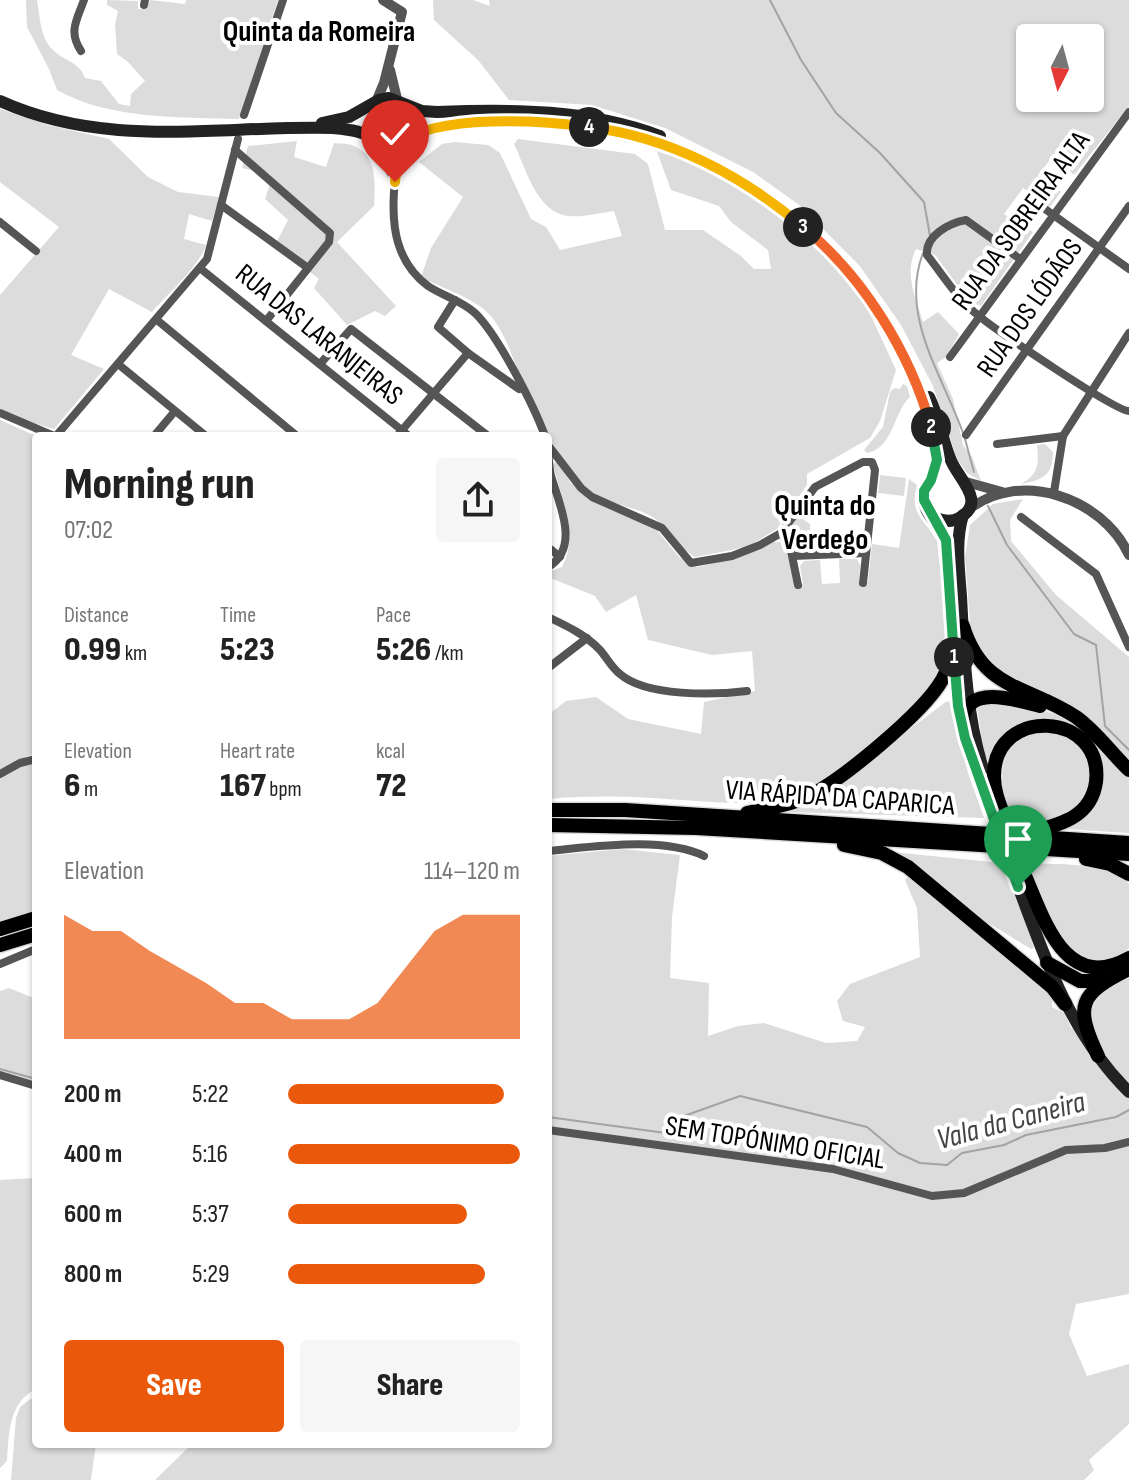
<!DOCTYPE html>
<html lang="en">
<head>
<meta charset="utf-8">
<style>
	:root { --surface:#fff; --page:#f6f6f6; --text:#222; --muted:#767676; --accent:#ea580c }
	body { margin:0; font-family:"Sofia Sans Condensed",sans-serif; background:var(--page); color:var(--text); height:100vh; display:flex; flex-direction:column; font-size:30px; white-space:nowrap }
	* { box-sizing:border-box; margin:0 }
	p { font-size:26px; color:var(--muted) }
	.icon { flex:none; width:44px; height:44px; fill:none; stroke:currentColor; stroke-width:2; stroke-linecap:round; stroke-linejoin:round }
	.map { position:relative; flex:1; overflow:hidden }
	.panel { position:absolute; left:32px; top:432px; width:520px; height:1016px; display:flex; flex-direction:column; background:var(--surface); border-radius:8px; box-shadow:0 2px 6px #0004 }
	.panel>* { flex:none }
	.needle { width:52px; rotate:186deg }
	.controls { position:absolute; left:1016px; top:24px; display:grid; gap:16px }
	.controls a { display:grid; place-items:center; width:88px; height:88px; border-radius:8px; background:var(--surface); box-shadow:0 2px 6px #0004; font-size:40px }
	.pin { position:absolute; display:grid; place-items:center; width:68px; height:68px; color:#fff; margin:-82px -34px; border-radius:50% 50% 50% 0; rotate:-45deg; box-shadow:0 0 8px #0007 }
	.pin .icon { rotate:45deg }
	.km { position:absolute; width:40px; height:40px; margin:-20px; border-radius:50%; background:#222; color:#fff; font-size:22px; line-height:40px; text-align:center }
	.round { display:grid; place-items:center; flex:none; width:84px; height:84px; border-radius:8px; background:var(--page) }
	.summary { display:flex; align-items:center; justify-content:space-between; height:136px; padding:0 32px }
	h1 { font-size:44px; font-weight:800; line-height:60px }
	.metrics { display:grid; grid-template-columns:repeat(3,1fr); gap:12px; height:136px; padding:8px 32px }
	.metrics div { display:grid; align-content:center }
	.metrics b { font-size:34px; font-weight:800 }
	.metrics small { font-size:22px; font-weight:400 }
	.metrics p { font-size:22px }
	.chart { height:224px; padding:16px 32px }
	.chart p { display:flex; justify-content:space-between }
	.chart svg { width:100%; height:144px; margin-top:8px; fill:var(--accent); opacity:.7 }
	.action { display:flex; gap:16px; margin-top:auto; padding:16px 32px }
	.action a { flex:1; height:92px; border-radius:8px; background:var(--accent); color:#fff; font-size:32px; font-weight:800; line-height:92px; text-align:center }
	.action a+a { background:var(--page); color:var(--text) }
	ul { padding:0 32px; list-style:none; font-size:26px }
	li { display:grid; grid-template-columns:128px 96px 1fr; align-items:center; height:60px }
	li i { height:20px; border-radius:10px; background:var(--accent) }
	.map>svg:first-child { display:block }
	.green { fill:#dcdcdc; fill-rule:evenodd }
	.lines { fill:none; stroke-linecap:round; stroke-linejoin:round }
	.stream { stroke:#a3a3a3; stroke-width:2 }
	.trunk-casing { stroke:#dbdbdb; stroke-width:17 }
	.minor { stroke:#555; stroke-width:8 }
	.tertiary { stroke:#555; stroke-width:10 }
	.secondary { stroke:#222; stroke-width:12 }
	.trunk { stroke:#000; stroke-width:14 }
	.trunk-bridge-casing { stroke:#dbdbdb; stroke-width:17; stroke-linecap:butt }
	.secondary-bridge { stroke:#222; stroke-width:12 }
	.trunk-bridge { stroke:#000; stroke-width:14 }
	.split-1-casing { stroke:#fff; stroke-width:16 }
	.split-2-casing { stroke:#fff; stroke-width:16 }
	.split-3-casing { stroke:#fff; stroke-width:16 }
	.split-4-casing { stroke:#fff; stroke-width:16 }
	.split-5-casing { stroke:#fff; stroke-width:16 }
	.split-1 { stroke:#22a559; stroke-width:10 }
	.split-2 { stroke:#22a559; stroke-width:10 }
	.split-3 { stroke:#f0652b; stroke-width:10 }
	.split-4 { stroke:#f5b400; stroke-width:10 }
	.split-5 { stroke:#f5b400; stroke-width:10 }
	.labels { text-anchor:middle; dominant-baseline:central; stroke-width:8; stroke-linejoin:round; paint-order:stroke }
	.street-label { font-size:28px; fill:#000; stroke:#fff }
	.neighbourhood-label { font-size:30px; font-weight:bold; fill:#000; stroke:#fff }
	.water-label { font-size:30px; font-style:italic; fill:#444; stroke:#fff }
</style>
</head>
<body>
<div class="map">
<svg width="1129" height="1480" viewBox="0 0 1129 1480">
	<rect width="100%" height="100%" fill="#fff"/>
	<g class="green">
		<path d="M26 0H37C40 16 40 37 52 49 63 61 79 61 85 78L101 81 119 104 130 106 131 94 145 81 128 62 117 54 115 25 118 11 107 5V0L138 1V9H147L150 0 185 4 186 0H278L239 119C179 117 111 120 57 90L49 69 27 27Z"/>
		<path d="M433 0H473L490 6 489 0H1129V106L1074 175 1054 155 1038 175 1061 192 1050 207 1023 188 1004 214 1033 232 981 306 970 302 935 255 916 249C904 273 915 297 923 322L938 312 959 334 946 357 937 363 953 399 963 445 972 457 981 481 967 473 957 459 933 386 901 325 859 265 798 204 753 172 665 128 592 105 509 100 478 60 434 20ZM1030 38H1090V98H1030Z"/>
		<path d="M0 109 48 125 109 139 148 177 178 192 219 197 212 221 189 214 184 239 206 245C200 265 168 294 152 312L109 289 71 355 104 369 54 429 14 417 0 409V295L59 227 0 182Z"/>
		<path d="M518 139 635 154 648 164 665 230H703L741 256 754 269H771L768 250 731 222 719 206 671 190 656 149 702 166 764 201 831 258 866 305 896 370 880 421 870 438 807 474V485L777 529 747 547 695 557C677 547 669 527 651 516 628 504 598 503 580 482 557 456 539 418 525 387 513 363 505 324 481 307 464 295 440 287 421 277L431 248 463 197 419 162 442 144 454 142 488 145 500 153 531 219 546 227 560 250 622 236 614 211C599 213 577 219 563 215 536 208 525 167 514 144Z"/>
		<path d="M297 141 294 157 326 167 334 143C340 144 349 143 354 146 378 156 375 184 374 206L337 242 396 306 385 316 375 311 347 325 314 288 319 279 275 245 288 220 265 199 270 184 263 173 242 168 248 146Z"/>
		<path d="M903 384 907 386 910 397C893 412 894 448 867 453L864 450 883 427 890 392 894 388 900 389Z"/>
		<path d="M0 420 36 436V755H30L0 770Z"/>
		<path d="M1045 444 1053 452C1053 476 1042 480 1021 484 1039 474 1039 464 1037 445Z"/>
		<path d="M558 462 570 482 589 500 656 529 679 557 697 567 733 559 772 542H780L787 552 795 585 803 584 800 566 804 561 820 560 822 584 840 583 839 559H857L860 565 859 583 868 582 872 544 899 548 909 479 917 485C909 515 924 518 937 541 940 574 951 632 944 663 933 702 839 775 802 792 792 797 778 801 767 802 729 805 690 800 651 798 617 796 583 796 548 799V715L566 701 596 697 628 719 701 734 704 702 755 691 752 651 712 655 648 640 636 595 606 612 595 596 548 577V572L562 567C580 533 561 499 553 464Z"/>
		<path d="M880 475 906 478 904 496 878 493Z"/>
		<path d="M1023 499 1010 520 1011 541 1056 595 1129 657V762L980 658 970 623 965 557 970 525 993 504Z"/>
		<path d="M798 516 810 524 811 552 797 551C786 538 789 529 798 516Z"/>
		<path d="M947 701 953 704 968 773 984 818 789 812 877 754Z"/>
		<path d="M985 702C1018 706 1060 709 1086 731 1102 745 1113 764 1129 777V833L1064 829C1097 812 1113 782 1092 748 1087 739 1080 729 1072 724 1058 717 1043 720 1028 721L990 763 984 754 977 707Z"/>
		<path d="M1045 730C1055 733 1066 735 1074 742 1097 763 1093 802 1066 817 1051 825 1026 819 1010 818 998 779 995 739 1045 730Z"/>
		<path d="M36 764V910L0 921V778L23 766Z"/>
		<path d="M622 849 680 855 672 917 670 978 709 983 708 1036 738 1026 764 1023 826 1043 857 1041 865 1027 843 1021 837 1001 850 984 920 957 917 908 905 880 911 873 1052 997V1007L1064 1013 1072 1029 1090 1022C1090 999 1110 986 1129 976V1294L1076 1304 1069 1334 1087 1376 1129 1364V1424L1089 1460 1094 1470 1084 1480H155L192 1444 203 1447 205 1444H548V856Z"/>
		<path d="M892 852 1002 863 1020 904 1034 948 1031 949 972 913Z"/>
		<path d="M1029 863C1060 865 1105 861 1129 884V948C1075 994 1039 903 1029 863Z"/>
		<path d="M9 988 36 999V1089L0 1079V991Z"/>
		<path d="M36 1178V1389C8 1403 9 1434 7 1461L0 1468V1180Z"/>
		<path d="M36 1395V1444H96L91 1480H11L16 1418 20 1407Z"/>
	</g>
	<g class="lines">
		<g class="stream">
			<path d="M770 0 801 60 836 113 880 153 924 202 930 236"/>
			<path d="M923 253C899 316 943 376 963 433"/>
			<path d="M965 439 974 472"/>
			<path d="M988 506 1007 545 1074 634 1096 645 1105 726 1129 750"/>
			<path d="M0 1069 36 1079"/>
			<path d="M548 1117 673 1134 684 1116 740 1096 867 1127 898 1153 920 1163 947 1165 962 1153 1004 1145 1026 1135 1116 1117 1129 1110"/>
		</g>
		<g class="trunk-casing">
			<g id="trunk">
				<path d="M963 626C983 691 1028 685 1076 717 1097 732 1111 753 1129 770"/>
				<path d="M963 731C958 681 1012 699 1040 706"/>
				<path d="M548 810H625L1129 843"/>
				<path d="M747 813C767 808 788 806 807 797 841 781 923 713 942 680 949 669 951 657 953 645"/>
				<path d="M1005 819C1000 805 994 792 994 777 993 705 1104 711 1096 782 1091 817 1061 824 1032 832"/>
				<path d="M548 825 696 828 1129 854"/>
				<path d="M844 845 882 853 908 867 1052 987 1065 1004"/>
				<path d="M1086 859 1110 864 1129 874"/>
				<path d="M1026 878C1045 922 1066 993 1129 958"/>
				<path d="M0 929 36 918"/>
				<path d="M0 945 36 934"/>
				<path d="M1047 963 1080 981H1104"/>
				<path d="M1098 1056C1074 1005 1079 994 1129 969"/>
			</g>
		</g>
		<g class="minor">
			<path d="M144 5 145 0"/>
			<path d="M81 51C68 31 77 20 84 0"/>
			<path d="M244 115 283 0"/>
			<path d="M399 143C394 192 381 251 428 286 443 296 462 301 475 313 498 335 534 406 545 436"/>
			<path d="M380 145 392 177"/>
			<path d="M235 150 330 233 329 242 266 321"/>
			<path d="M1031 199 1129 269"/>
			<path d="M221 205 308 268"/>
			<path d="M0 222 36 251"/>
			<path d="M1020 259 966 220C949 223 925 236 927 255 943 275 958 300 979 316 996 330 1115 411 1129 411"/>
			<path d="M201 269 409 436"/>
			<path d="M455 300 438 327 468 353 519 389"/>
			<path d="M157 320 297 436"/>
			<path d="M950 357 1129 112"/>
			<path d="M118 364 206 436"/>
			<path d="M320 364 351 329 488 436"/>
			<path d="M0 413 54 436"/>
			<path d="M966 435 1129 206"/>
			<path d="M56 436 207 259 238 139"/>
			<path d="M154 436 175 411"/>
			<path d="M397 436 468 353"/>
			<path d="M997 444 1063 436"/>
			<path d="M548 445 581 488 592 497 662 528 691 563 732 556 760 545 781 533 815 487 863 462H872L875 470 863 583"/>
			<path d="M548 450C549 459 549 468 551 476 559 503 581 548 548 567"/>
			<path d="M1054 492 1063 436 1129 333"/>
			<path d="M1021 517 1096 574 1129 647"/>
			<path d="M781 533 791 551 798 585"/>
			<path d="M548 547 560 557"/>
			<path d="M793 556 866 553"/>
			<path d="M548 617C567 626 586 635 600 650 607 658 612 668 620 674 646 697 715 695 747 691"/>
			<path d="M548 668 587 638"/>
			<path d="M0 774 20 763 36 759"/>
			<path d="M548 851C593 847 662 836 704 856"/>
			<path d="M0 964 36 949"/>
			<path d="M0 1075 36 1086"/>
			<path d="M548 1130 833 1169 932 1196 964 1193 1066 1150 1105 1148 1129 1142"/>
		</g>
		<g class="tertiary">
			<path d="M390 70 397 99"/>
			<path d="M376 102 384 83 402 12 383 0"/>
			<path d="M966 482 1002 492"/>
			<path d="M968 510C1019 469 1102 497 1129 555"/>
		</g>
		<g class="secondary">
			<path d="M0 101C108 150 219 125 333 128 344 129 359 130 369 136 376 140 379 146 388 146 402 145 416 133 429 128 438 125 449 125 459 124 676 109 838 197 923 401 931 422 941 452 934 474 930 484 922 490 924 501 926 518 944 527 947 547 954 601 951 657 959 711 965 748 980 783 993 818"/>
			<path d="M322 123 349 117 379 100 389 98 422 111 437 112C513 109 588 109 660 136"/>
			<path d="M405 138C413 127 414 117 405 105"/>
			<path d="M929 397C939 417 942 438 950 458 956 477 989 502 959 518 951 523 943 521 934 517"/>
			<path d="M963 515C955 541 959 569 961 596 964 654 966 713 983 769"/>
			<path d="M1017 855 1029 887"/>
			<path d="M1011 867C1041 947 1067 1031 1129 1092"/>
		</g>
		<use href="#trunk" class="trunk"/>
		<g class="trunk-bridge-casing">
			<path id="trunk-bridge" d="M1005 819 1017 855"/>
		</g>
		<path class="secondary-bridge" d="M993 818 1011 867"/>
		<use href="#trunk-bridge" class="trunk-bridge"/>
	</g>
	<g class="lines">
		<g class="split-1-casing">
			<path id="split-1" d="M954 657 958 706 965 738 1018 887"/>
		</g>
		<g class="split-2-casing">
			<path id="split-2" d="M931 427 937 460 931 480 924 491V500L946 540 954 657"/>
		</g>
		<g class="split-3-casing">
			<path id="split-3" d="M803 227C863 276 910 352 931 427"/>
		</g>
		<g class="split-4-casing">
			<path id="split-4" d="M589 127C669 137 742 175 803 227"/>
		</g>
		<g class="split-5-casing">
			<path id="split-5" d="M395 182 399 143C439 114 540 120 589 127"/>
		</g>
		<use href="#split-1" class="split-1"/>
		<use href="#split-2" class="split-2"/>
		<use href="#split-3" class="split-3"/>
		<use href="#split-4" class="split-4"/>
		<use href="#split-5" class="split-5"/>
	</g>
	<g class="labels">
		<g class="street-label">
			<text transform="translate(1021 221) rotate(-54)">RUA DA SOBREIRA ALTA</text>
			<text transform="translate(1030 308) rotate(-55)">RUA DOS LÓDÃOS</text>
			<text transform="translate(319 335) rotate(39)">RUA DAS LARANJEIRAS</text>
			<text transform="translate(840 798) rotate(4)">VIA RÁPIDA DA CAPARICA</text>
			<text transform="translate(775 1143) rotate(9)">SEM TOPÓNIMO OFICIAL</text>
		</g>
		<g class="neighbourhood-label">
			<text x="319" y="32">Quinta da Romeira</text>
			<text x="825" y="506">Quinta do<tspan x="825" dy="34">Verdego</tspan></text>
		</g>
		<g class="water-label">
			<text transform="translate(1011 1121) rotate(-15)">Vala da Caneira</text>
		</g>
	</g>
</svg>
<div class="controls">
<a><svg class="needle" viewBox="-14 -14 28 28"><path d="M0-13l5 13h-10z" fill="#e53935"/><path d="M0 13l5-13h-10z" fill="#767676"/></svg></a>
</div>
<div class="pin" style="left:1018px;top:887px;background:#1e9e55"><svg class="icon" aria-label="arrive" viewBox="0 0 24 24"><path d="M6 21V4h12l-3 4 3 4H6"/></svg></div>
<div class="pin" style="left:395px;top:182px;background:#d93025"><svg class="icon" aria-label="check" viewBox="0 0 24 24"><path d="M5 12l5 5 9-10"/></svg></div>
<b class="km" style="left:954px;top:657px">1</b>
<b class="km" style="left:931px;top:427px">2</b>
<b class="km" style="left:803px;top:227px">3</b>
<b class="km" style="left:589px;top:127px">4</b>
<section class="panel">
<div class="summary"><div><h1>Morning run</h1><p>07:02</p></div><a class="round"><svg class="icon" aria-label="share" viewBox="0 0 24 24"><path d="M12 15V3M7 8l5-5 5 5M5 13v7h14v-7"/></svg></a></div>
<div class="metrics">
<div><p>Distance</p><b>0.99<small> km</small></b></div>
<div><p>Time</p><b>5:23</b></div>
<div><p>Pace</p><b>5:26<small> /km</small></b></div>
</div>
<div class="metrics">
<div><p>Elevation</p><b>6<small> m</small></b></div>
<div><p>Heart rate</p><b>167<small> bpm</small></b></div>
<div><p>kcal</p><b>72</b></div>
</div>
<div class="chart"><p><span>Elevation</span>114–120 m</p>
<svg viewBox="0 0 160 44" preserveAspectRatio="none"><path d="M0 44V6L10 11L20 11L30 17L40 22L50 27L60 33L70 33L80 38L90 38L100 38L110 33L120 22L130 11L140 6L150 6L160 6V44z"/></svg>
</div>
<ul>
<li><b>200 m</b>5:22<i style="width:93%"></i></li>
<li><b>400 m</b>5:16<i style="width:100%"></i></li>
<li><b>600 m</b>5:37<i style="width:77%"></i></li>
<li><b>800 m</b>5:29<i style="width:85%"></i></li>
</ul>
<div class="action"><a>Save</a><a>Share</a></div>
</section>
</div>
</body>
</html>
